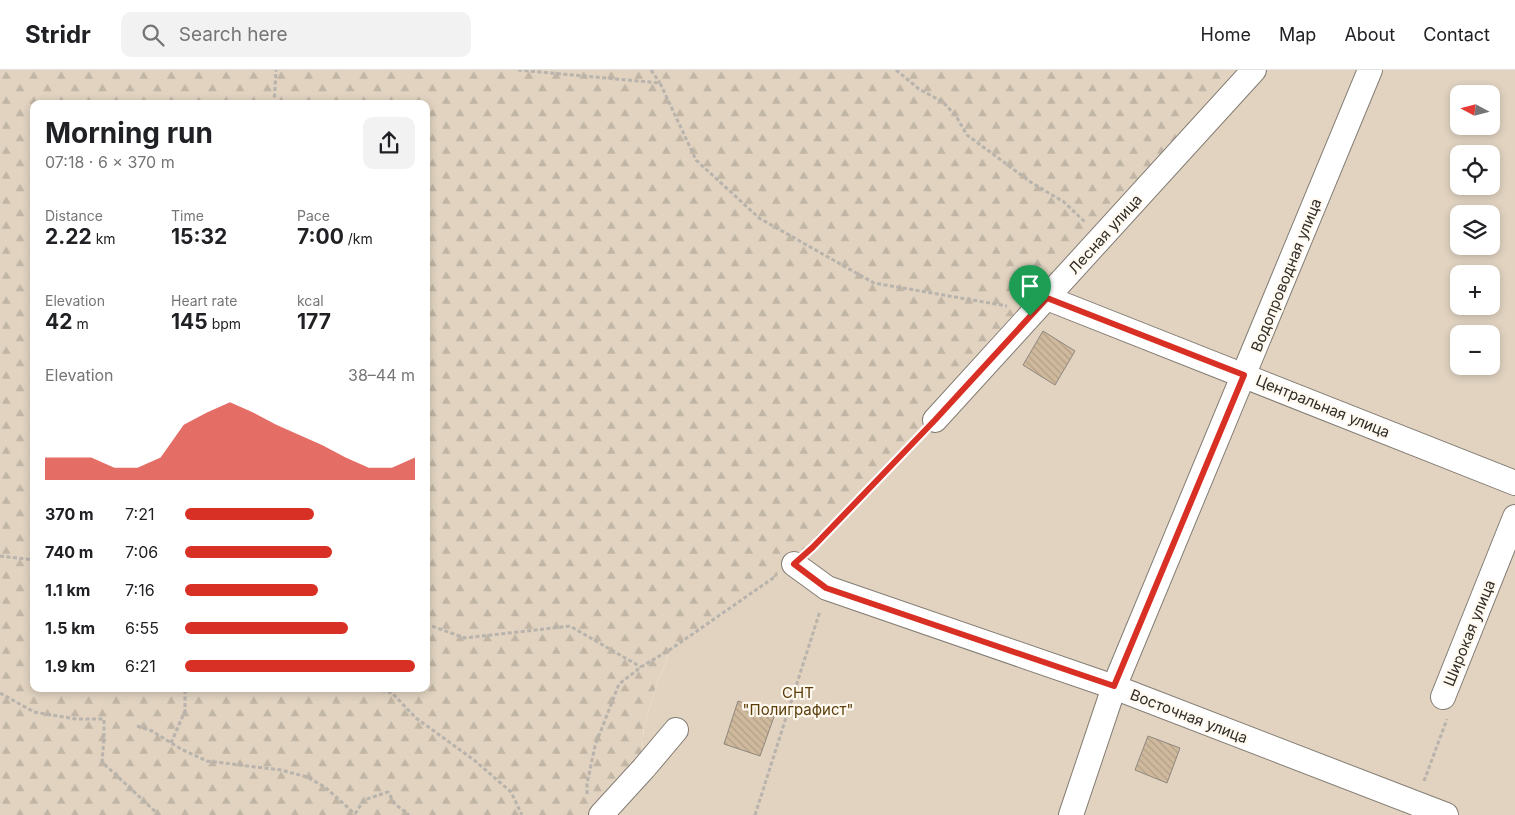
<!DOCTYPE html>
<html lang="en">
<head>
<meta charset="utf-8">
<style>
	:root { --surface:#fff; --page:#f2f2f2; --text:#202124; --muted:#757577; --line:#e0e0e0; --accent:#d93025 }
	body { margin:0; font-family:Inter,sans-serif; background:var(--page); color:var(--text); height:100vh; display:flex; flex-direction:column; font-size:19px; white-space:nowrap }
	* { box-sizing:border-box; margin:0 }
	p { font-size:16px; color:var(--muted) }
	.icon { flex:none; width:28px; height:28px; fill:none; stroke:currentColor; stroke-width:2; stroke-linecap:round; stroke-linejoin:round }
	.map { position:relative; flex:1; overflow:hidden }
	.panel { position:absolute; left:30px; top:30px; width:400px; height:592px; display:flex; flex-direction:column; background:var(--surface); border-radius:10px; box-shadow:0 2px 8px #0003 }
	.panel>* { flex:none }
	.needle { width:32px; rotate:277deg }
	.tools { position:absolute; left:1450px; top:15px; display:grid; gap:10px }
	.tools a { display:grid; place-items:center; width:50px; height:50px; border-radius:10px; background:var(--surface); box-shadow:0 2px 8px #0003; font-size:25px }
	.pin { position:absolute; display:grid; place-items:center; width:42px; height:42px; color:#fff; margin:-51px -21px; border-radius:50% 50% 50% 0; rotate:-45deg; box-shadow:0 0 5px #0007 }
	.pin .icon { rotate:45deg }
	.round { display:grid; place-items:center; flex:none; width:52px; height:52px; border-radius:10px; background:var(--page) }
	.head { display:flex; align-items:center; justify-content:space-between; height:85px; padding:0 15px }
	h1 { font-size:28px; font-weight:700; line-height:38px }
	.metrics { display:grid; grid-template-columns:repeat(3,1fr); gap:8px; height:85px; padding:5px 15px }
	.metrics div { display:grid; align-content:center }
	.metrics b { font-size:21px; font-weight:700 }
	.metrics small { font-size:14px; font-weight:400 }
	.metrics p { font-size:14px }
	.chart { height:140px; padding:10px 15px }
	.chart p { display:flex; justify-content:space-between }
	.chart svg { width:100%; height:90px; margin-top:5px; fill:var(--accent); opacity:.7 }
	ul { padding:0 15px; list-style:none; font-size:16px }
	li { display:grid; grid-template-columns:80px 60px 1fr; align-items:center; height:38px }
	li i { height:12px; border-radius:6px; background:var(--accent) }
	header { display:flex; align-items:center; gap:30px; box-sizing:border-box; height:70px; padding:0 25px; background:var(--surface); border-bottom:1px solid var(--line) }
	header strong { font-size:24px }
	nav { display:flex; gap:28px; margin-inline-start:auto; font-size:18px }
	.search { width:350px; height:45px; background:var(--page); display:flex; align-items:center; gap:12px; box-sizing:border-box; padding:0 18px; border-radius:10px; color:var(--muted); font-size:19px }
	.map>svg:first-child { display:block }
	.green { fill:#e1d3c0; fill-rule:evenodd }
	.forest { fill:url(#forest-firs); fill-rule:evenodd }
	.building { fill:url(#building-back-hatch); stroke:#8e877e }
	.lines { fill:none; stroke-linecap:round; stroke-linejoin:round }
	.minor-casing { stroke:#837c73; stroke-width:26 }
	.path { stroke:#b8b3ac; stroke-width:3; stroke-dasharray:4 2.5; stroke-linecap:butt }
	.minor { stroke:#fff; stroke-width:24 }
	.route-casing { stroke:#fff; stroke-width:10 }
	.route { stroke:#d93025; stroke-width:6 }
	.labels { text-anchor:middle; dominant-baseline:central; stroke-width:4.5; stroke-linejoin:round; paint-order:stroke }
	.street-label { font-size:15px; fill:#302d29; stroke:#fff9f0 }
	.park-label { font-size:15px; fill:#5b3d0a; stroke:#fff9f0 }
</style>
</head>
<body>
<header>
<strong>Stridr</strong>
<div class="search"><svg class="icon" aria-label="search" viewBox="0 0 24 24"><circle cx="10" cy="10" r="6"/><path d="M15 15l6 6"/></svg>Search here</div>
<nav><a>Home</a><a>Map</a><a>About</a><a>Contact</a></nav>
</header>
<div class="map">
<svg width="1515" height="745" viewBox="0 0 1515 745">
	<defs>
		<pattern id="forest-firs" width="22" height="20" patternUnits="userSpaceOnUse" patternTransform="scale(1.25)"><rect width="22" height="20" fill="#e1d3c0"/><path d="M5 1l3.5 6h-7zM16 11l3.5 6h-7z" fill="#c1b5a5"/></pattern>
		<pattern id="building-back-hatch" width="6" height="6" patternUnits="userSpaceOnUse" patternTransform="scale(1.25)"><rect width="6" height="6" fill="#cfb99d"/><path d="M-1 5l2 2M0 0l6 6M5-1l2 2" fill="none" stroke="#b29f87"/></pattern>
	</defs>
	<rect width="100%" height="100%" fill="#fff9f0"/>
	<path class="green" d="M1254 0H1515V745H601L640 703 644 657 655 619 671 579 790 497 791 492 804 485 827 462 929 356ZM1459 24H1491V56H1459ZM1459 84H1491V116H1459ZM1459 144H1491V176H1459ZM1459 204H1491V236H1459ZM1459 264H1491V296H1459Z"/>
	<path class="forest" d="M0 0H1254L929 356 827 462 804 485 791 492 790 497 671 579 655 619 644 657 640 703 601 745H0ZM34 34H426V619H34Z"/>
	<g class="building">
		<path d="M1043 261 1075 281 1055 315 1023 295Z"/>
		<path d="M738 631 775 644 760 686 724 674Z"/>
		<path d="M1148 666 1180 678 1167 713 1135 700Z"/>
	</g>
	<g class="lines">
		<g class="minor-casing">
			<g id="minor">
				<path d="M1047 228 1515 413"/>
				<path d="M935 350 1254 0"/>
				<path d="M794 494 827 518 1114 617 1446 745"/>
				<path d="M1443 627 1515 447"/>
				<path d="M601 745 644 698 676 660"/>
				<path d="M1071 745 1114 617 1370 0"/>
			</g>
		</g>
		<g class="path">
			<path d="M518 0 660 13 696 90 759 148 874 213 1007 236"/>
			<path d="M651 0 660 13"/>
			<path d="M896 0 919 19 943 32 956 46 967 65 1032 113 1064 132 1085 152"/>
			<path d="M274 34 276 0"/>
			<path d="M812 478 920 365"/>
			<path d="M0 486 34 490"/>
			<path d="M426 554 465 568 570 556 641 597"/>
			<path d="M375 619 392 623 416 648 474 690 511 722 522 745"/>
			<path d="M0 623 34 642 76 649H104V668L102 692 159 745"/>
			<path d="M137 656 152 661 181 679 207 691 281 700 307 707 325 717 355 744"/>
			<path d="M171 673 185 641V619"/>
			<path d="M1424 711 1447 649"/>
			<path d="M587 724V714L595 676 619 614 641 597 671 579 776 506"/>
			<path d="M355 744 364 730 388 722 395 734 409 745"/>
			<path d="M755 745 820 541"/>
		</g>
		<use href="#minor" class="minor"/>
	</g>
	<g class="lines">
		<g class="route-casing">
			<path id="route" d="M1047 228 1244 305 1114 616 826 518 794 494 813 477 935 350Z"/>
		</g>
		<use href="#route" class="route"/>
	</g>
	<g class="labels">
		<g class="street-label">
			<text transform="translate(1105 164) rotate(-48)">Лесная улица</text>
			<text transform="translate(1286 205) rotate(-68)">Водопроводная улица</text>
			<text transform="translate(1323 336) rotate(22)">Центральная улица</text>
			<text transform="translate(1469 563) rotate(-68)">Широкая улица</text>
			<text transform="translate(1189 646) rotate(21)">Восточная улица</text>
		</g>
		<g class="park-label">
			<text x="798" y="622">СНТ<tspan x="798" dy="17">"Полиграфист"</tspan></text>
		</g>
	</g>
</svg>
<div class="tools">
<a><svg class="needle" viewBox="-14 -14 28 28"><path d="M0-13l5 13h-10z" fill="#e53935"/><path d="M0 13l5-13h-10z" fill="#757577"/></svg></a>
<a><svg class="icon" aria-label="locate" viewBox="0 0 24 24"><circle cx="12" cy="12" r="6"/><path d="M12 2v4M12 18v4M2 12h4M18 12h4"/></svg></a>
<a><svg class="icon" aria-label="layers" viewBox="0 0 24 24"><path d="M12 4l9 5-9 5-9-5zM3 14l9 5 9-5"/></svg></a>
<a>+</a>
<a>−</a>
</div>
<div class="pin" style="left:1030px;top:246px;background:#1e9e55"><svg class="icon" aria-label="arrive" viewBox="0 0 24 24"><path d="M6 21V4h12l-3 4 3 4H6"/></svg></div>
<section class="panel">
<div class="head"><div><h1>Morning run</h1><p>07:18 · 6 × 370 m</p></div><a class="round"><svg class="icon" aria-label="share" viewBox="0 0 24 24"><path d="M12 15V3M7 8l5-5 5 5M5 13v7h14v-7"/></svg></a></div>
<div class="metrics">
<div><p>Distance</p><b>2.22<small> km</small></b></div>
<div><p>Time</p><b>15:32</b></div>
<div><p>Pace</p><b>7:00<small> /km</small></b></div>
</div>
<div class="metrics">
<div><p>Elevation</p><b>42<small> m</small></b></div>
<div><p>Heart rate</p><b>145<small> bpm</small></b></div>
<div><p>kcal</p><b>177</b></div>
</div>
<div class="chart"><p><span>Elevation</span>38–44 m</p>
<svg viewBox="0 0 160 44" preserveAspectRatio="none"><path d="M0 44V33L10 33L20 33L30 38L40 38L50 33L60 17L70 11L80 6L90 11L100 17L110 22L120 27L130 33L140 38L150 38L160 33V44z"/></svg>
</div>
<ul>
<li><b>370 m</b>7:21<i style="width:56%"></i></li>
<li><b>740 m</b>7:06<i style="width:64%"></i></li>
<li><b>1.1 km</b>7:16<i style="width:58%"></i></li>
<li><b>1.5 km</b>6:55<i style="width:71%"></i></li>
<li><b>1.9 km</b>6:21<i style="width:100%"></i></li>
</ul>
</section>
</div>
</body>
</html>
